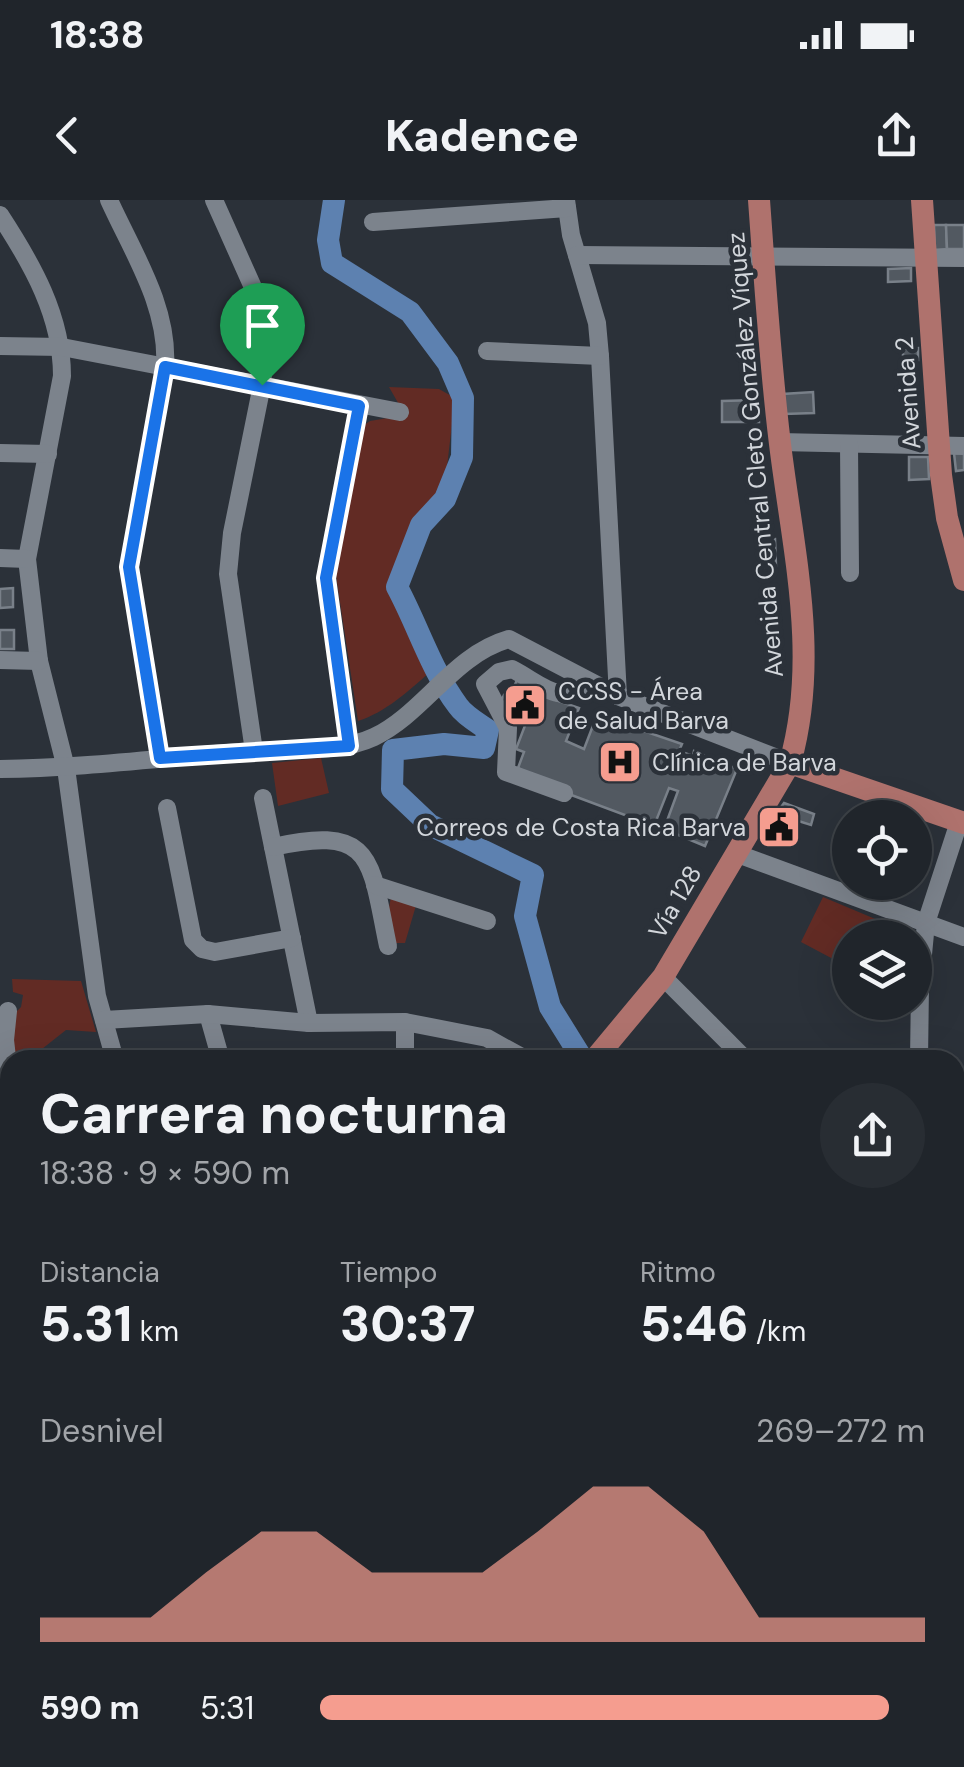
<!DOCTYPE html>
<html lang="es">
<head>
<meta charset="utf-8">
<style>
	:root { --surface:#20252b; --page:#282d33; --text:#f1f3f6; --muted:#a2a5a9; --line:#3d4247; --accent:#f59d8f }
	body { margin:0; font-family:"DM Sans",sans-serif; background:var(--page); color:var(--text); height:100vh; display:flex; flex-direction:column; font-size:38px; white-space:nowrap }
	* { box-sizing:border-box; margin:0 }
	p { font-size:32px; color:var(--muted) }
	.icon { flex:none; width:55px; height:55px; fill:none; stroke:currentColor; stroke-width:2; stroke-linecap:round; stroke-linejoin:round }
	.map { position:relative; flex:1; overflow:hidden }
	.sheet { position:absolute; left:0px; top:850px; width:965px; height:718px; display:flex; flex-direction:column; background:var(--surface); border-radius:30px 30px 0 0; box-shadow:0 10px 40px #0002,0 0 0 2px var(--line) }
	.sheet>* { flex:none }
	.controls { position:absolute; left:832px; top:600px; display:grid; gap:20px }
	.controls a { display:grid; place-items:center; width:100px; height:100px; border-radius:50%; background:var(--surface); box-shadow:0 10px 40px #0002,0 0 0 2px var(--line); font-size:50px }
	.pin { position:absolute; display:grid; place-items:center; width:85px; height:85px; color:#fff; margin:-102px -42px; border-radius:50% 50% 50% 0; rotate:-45deg; box-shadow:0 0 10px #0007 }
	.pin .icon { rotate:45deg }
	.round { display:grid; place-items:center; flex:none; width:105px; height:105px; border-radius:52px; background:var(--page) }
	.overview { display:flex; align-items:center; justify-content:space-between; height:170px; padding:0 40px }
	h1 { font-size:55px; font-weight:800; line-height:75px }
	.stats { display:grid; grid-template-columns:repeat(3,1fr); gap:15px; height:170px; padding:10px 40px }
	.stats div { display:grid; align-content:center }
	.stats b { font-size:50px; font-weight:800 }
	.stats small { font-size:28px; font-weight:400 }
	.stats p { font-size:28px }
	.chart { height:280px; padding:20px 40px }
	.chart p { display:flex; justify-content:space-between }
	.chart svg { width:100%; height:180px; margin-top:10px; fill:var(--accent); opacity:.7 }
	ul { padding:0 40px; list-style:none; font-size:32px }
	li { display:grid; grid-template-columns:160px 120px 1fr; align-items:center; height:75px }
	li i { height:25px; border-radius:12px; background:var(--accent) }
	.status { display:flex; justify-content:space-between; align-items:center; height:70px; padding:0 50px; background:var(--surface); direction:ltr }
	.status svg { height:28px; fill:currentColor }
	header { display:flex; justify-content:space-between; align-items:center; height:130px; padding:0 40px; background:var(--surface); font-size:45px; font-weight:800 }
	.map>svg:first-child { display:block }
	.green { fill:#622b24 }
	.lines { fill:none; stroke-linecap:round; stroke-linejoin:round }
	.river { stroke:#5d81b0; stroke-width:22 }
	.building { fill:#525961; stroke:#798089; stroke-width:2.5 }
	.minor { stroke:#7c838c; stroke-width:18 }
	.major { stroke:#af726d; stroke-width:22 }
	.route-casing { stroke:#fff; stroke-width:20 }
	.route { stroke:#1a73e8; stroke-width:12 }
	.labels { text-anchor:middle; dominant-baseline:central; stroke-width:9; stroke-linejoin:round; paint-order:stroke }
	.street-label { font-size:25px; fill:#d2d6db; stroke:#2b3139 }
	.poi-label { font-size:25px; fill:#d2d6db; stroke:#2b3139; text-anchor:start }
</style>
</head>
<body>
<div class="status"><b>18:38</b><svg viewBox="0 0 49 12"><path d="M0 12V9h3v3zM5 12V6h3v6zM10 12V3h3v9zM15 12V0h3v12zM26 1h20v11H26zM47 4h2v5h-2z"/></svg></div>
<header><svg class="icon" aria-label="back" viewBox="0 0 24 24"><path d="M15 5l-7 7 7 7"/></svg>Kadence<svg class="icon" aria-label="share" viewBox="0 0 24 24"><path d="M12 15V3M7 8l5-5 5 5M5 13v7h14v-7"/></svg></header>
<div class="map">
<svg width="964" height="1567" viewBox="0 0 964 1567">
	<rect width="100%" height="100%" fill="#2b3139"/>
	<g class="green">
		<path d="M389 187 439 189 455 198 447 267 436 296 414 320 388 384 429 473C407 492 386 512 358 521L335 369 361 227 370 221 405 215Z"/>
		<path d="M321 558 329 593 278 606 272 563Z"/>
		<path d="M391 697 417 702 405 743H396L388 713Z"/>
		<path d="M823 697 911 734V737L850 738V768L801 742Z"/>
		<path d="M12 779 81 781 96 832 66 830 28 860H14L12 816 21 807 23 795 13 792Z"/>
		<path d="M518 1558H687V1567H522Z"/>
	</g>
	<g class="lines">
		<g class="river">
			<path d="M334 0 328 40 332 63 410 112 448 163 463 198 462 257 445 299 421 325 397 387C418 426 431 470 458 506 465 516 478 523 488 530L484 548 444 544 393 550 392 589 430 625 533 675 525 716 550 807 583 860"/>
			<path d="M955 1446 964 1457"/>
		</g>
	</g>
	<g class="building">
		<path d="M934 25H946L947 49 935 50Z"/>
		<path d="M946 25H964V49H947Z"/>
		<path d="M911 68V81L888 82V69Z"/>
		<path d="M918 148V160L903 159V149Z"/>
		<path d="M813 192 814 213 784 214 783 194Z"/>
		<path d="M758 200 759 222H722V201Z"/>
		<path d="M954 253H964V270L956 271Z"/>
		<path d="M909 257H928L929 279 909 280Z"/>
		<path d="M775 339 776 366 763 367 762 340Z"/>
		<path d="M13 388V407L0 408V389Z"/>
		<rect x="0" y="430" width="14" height="19"/>
		<path d="M517 480 529 485 526 493 536 497 538 494 579 508 566 541 584 549 597 515 682 544 679 551 693 556 694 551 737 569 705 646 664 629 678 591 669 588 654 626 566 593 518 568 524 552 516 549 526 523 504 513 500 504 504 495 510 496Z"/>
		<path d="M784 603 814 614 811 625 776 614Z"/>
		<path d="M776 614 793 620 783 641 764 634Z"/>
	</g>
	<g class="lines">
		<g class="minor">
			<path d="M109 0C133 53 169 107 165 167L129 367 160 558"/>
			<path d="M214 0 268 121 262 185 232 333 228 374 254 551"/>
			<path d="M566 0 571 35 597 123 600 156 618 496"/>
			<path d="M0 15C32 64 62 116 62 176L27 359 39 461 66 568 97 796 115 860"/>
			<path d="M373 22 567 8"/>
			<path d="M577 55 964 58"/>
			<path d="M0 146 62 147 400 212"/>
			<path d="M487 151 600 156"/>
			<path d="M779 242 964 246"/>
			<path d="M849 244 850 373"/>
			<path d="M0 253 48 254"/>
			<path d="M0 358 27 359"/>
			<path d="M0 460 39 461"/>
			<path d="M349 546 326 378 359 206"/>
			<path d="M0 569C85 568 168 557 252 551 291 548 338 554 374 537 424 513 453 455 509 439L618 496 790 563"/>
			<path d="M564 593 506 572 508 528 485 484 499 472 512 469C543 485 559 507 592 483"/>
			<path d="M263 598 309 823"/>
			<path d="M167 608 193 740 202 749 215 752 292 738"/>
			<path d="M273 647C375 624 370 660 388 746"/>
			<path d="M735 653 964 737"/>
			<path d="M375 685 487 721"/>
			<path d="M663 777 746 860"/>
			<path d="M8 811 5 840 10 884"/>
			<path d="M208 814 221 860"/>
			<path d="M104 820 208 814 309 823 405 822 487 838 527 860"/>
			<path d="M405 822V860"/>
			<path d="M919 860 920 786 926 723 959 622"/>
			<path d="M0 926 10 923"/>
			<path d="M955 1006H964"/>
			<path d="M0 1029 10 1026"/>
			<path d="M3 1131 10 1130"/>
			<path d="M0 1197 10 1239"/>
			<path d="M0 1349 10 1300"/>
		</g>
		<g class="major">
			<path d="M922 0 941 275 947 318 964 380"/>
			<path d="M790 563 964 623"/>
			<path d="M594 860 663 777 790 563C820 457 793 351 780 244 770 163 765 81 759 0"/>
			<path d="M63 1567 71 1558"/>
		</g>
	</g>
	<g class="lines">
		<g class="route-casing">
			<path id="route" d="M165 167 359 206 326 378 349 546 160 558 129 367Z"/>
		</g>
		<use href="#route" class="route"/>
	</g>
	<defs>
		<g id="civic-square" transform="scale(2.25)"><rect x="-9" y="-9" width="18" height="18" rx="4" fill="#f59d8f" stroke="#2b3139"/><path d="M-.6-6.5H3V-4.5H.6V-3L4-1V1h2V6H-6V1h2V-1L-.6-3ZM-1.2 2.5V6h2.4V2.5Z" fill="#111"/></g>
		<g id="hospital-square" transform="scale(2.25)"><rect x="-9" y="-9" width="18" height="18" rx="4" fill="#f59d8f" stroke="#2b3139"/><path d="M-5-5h3v3.5h4V-5h3V5h-3V1.5h-4V5h-3Z" fill="#111"/></g>
	</defs>
	<g fill-rule="evenodd">
		<use href="#civic-square" x="525" y="505"/>
		<use href="#hospital-square" x="620" y="562"/>
		<use href="#civic-square" x="779" y="627"/>
	</g>
	<g class="labels">
		<g class="street-label">
			<text transform="translate(908 193) rotate(-94)">Avenida 2</text>
			<text transform="translate(755 255) rotate(-95)">Avenida Central Cleto González Víquez</text>
			<text transform="translate(675 702) rotate(-60)">Vía 128</text>
		</g>
		<g class="poi-label">
			<text x="558" y="491">CCSS - Área<tspan x="558" dy="29">de Salud Barva</tspan></text>
			<text x="652" y="562">Clínica de Barva</text>
			<text x="746" y="627" text-anchor="end">Correos de Costa Rica Barva</text>
		</g>
	</g>
</svg>
<div class="controls">
<a><svg class="icon" aria-label="locate" viewBox="0 0 24 24"><circle cx="12" cy="12" r="6"/><path d="M12 2v4M12 18v4M2 12h4M18 12h4"/></svg></a>
<a><svg class="icon" aria-label="layers" viewBox="0 0 24 24"><path d="M12 4l9 5-9 5-9-5zM3 14l9 5 9-5"/></svg></a>
</div>
<div class="pin" style="left:262px;top:185px;background:#1e9e55"><svg class="icon" aria-label="arrive" viewBox="0 0 24 24"><path d="M6 21V4h12l-3 4 3 4H6"/></svg></div>
<section class="sheet">
<div class="overview"><div><h1>Carrera nocturna</h1><p>18:38 · 9 × 590 m</p></div><a class="round"><svg class="icon" aria-label="share" viewBox="0 0 24 24"><path d="M12 15V3M7 8l5-5 5 5M5 13v7h14v-7"/></svg></a></div>
<div class="stats">
<div><p>Distancia</p><b>5.31<small> km</small></b></div>
<div><p>Tiempo</p><b>30:37</b></div>
<div><p>Ritmo</p><b>5:46<small> /km</small></b></div>
</div>
<div class="chart"><p><span>Desnivel</span>269–272 m</p>
<svg viewBox="0 0 160 44" preserveAspectRatio="none"><path d="M0 44V38L10 38L20 38L30 27L40 17L50 17L60 27L70 27L80 27L90 17L100 6L110 6L120 17L130 38L140 38L150 38L160 38V44z"/></svg>
</div>
<ul>
<li><b>590 m</b>5:31<i style="width:94%"></i></li>
</ul>
</section>
</div>
</body>
</html>
